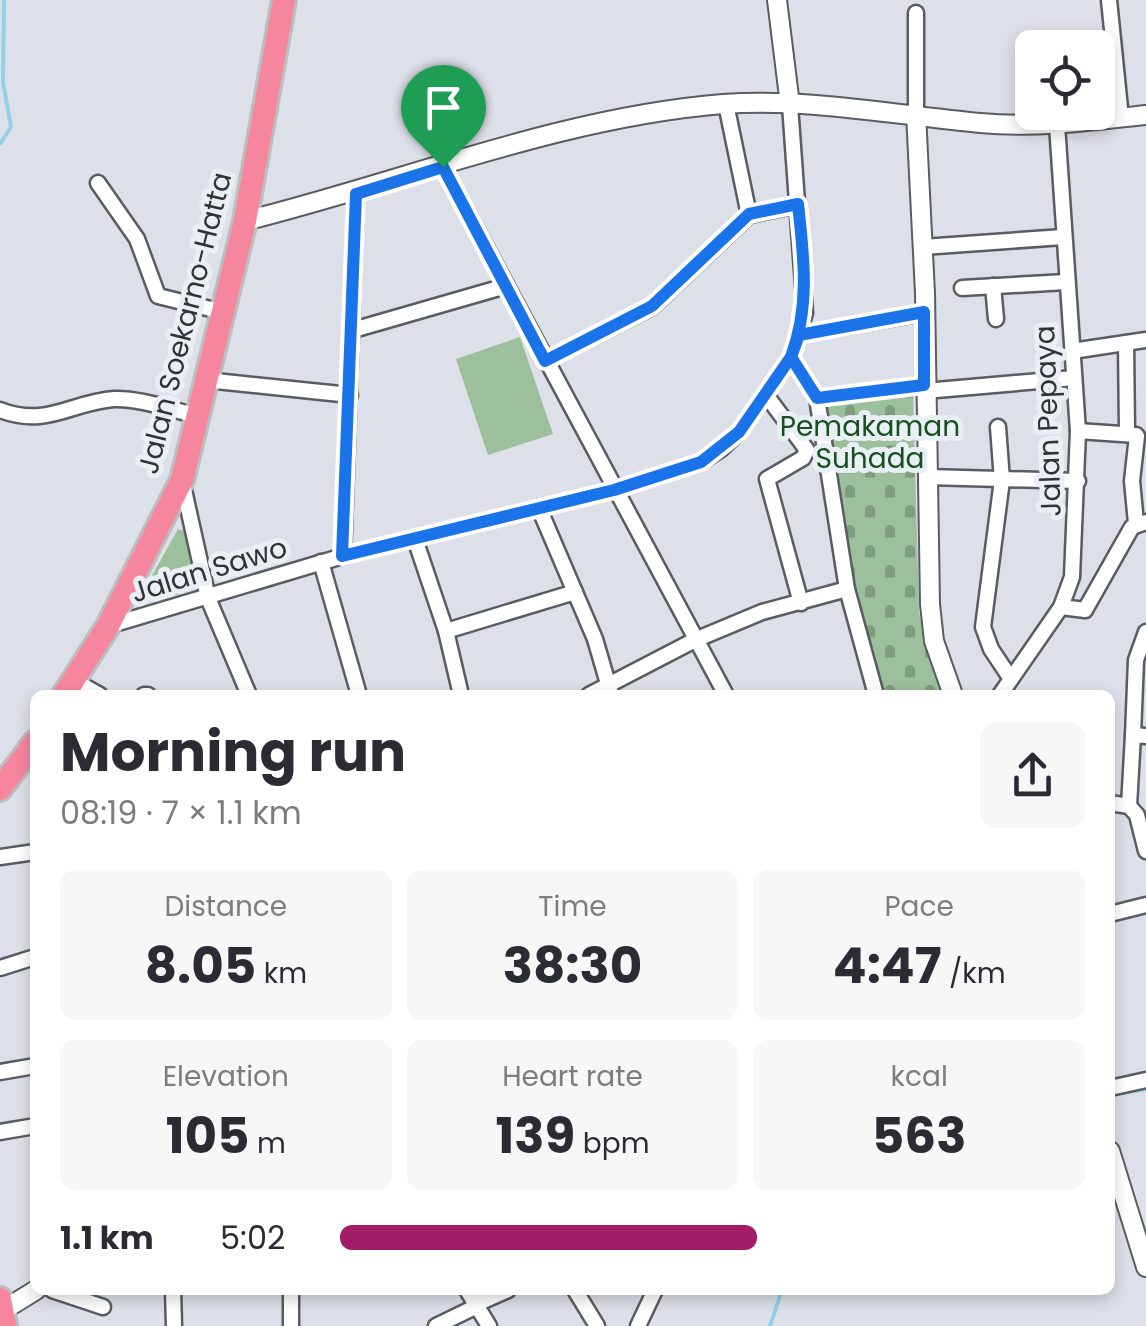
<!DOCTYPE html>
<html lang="en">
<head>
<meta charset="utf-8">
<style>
	:root { --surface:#fff; --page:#f7f7f7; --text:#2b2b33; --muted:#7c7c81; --accent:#a21c68 }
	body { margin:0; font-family:Poppins,sans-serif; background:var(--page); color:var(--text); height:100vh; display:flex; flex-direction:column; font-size:38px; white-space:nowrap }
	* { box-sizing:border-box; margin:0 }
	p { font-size:32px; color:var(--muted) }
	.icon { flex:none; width:55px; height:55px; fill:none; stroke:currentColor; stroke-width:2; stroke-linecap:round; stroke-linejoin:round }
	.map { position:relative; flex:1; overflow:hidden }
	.panel { position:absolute; left:30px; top:690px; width:1085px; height:605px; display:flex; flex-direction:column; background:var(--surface); border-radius:15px; box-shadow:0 5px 15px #0003 }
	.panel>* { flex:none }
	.fabs { position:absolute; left:1015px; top:30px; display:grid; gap:20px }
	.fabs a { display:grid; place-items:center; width:100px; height:100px; border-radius:15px; background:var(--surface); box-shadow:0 5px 15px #0003; font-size:50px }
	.pin { position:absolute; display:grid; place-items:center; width:85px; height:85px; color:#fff; margin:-102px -42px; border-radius:50% 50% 50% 0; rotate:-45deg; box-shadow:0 0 10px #0007 }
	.pin .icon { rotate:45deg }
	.round { display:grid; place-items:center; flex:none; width:105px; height:105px; border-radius:15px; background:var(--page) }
	.overview { display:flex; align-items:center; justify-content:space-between; height:170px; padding:0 30px }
	h1 { font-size:55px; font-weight:700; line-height:75px }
	.metrics { display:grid; grid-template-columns:repeat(3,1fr); gap:15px; height:170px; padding:10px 30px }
	.metrics div { display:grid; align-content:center; border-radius:15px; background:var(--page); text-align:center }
	.metrics b { font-size:50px; font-weight:700 }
	.metrics small { font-size:28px; font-weight:400 }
	.metrics p { font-size:28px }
	ul { padding:0 30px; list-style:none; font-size:32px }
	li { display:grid; grid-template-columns:160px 120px 1fr; align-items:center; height:75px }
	li i { height:25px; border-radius:12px; background:var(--accent) }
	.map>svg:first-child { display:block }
	.cemetery { fill:url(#cemetery-stones) }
	.green { fill:#9bc09b }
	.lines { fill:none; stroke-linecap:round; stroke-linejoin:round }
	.stream { stroke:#93d1eb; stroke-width:4 }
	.minor-casing { stroke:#595c62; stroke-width:19 }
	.tertiary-casing { stroke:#595c62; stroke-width:22 }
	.trunk-casing { stroke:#bdbdbe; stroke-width:28 }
	.minor { stroke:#fff; stroke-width:14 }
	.tertiary { stroke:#fff; stroke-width:18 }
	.trunk { stroke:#f6869e; stroke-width:22 }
	.route-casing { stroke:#fff; stroke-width:20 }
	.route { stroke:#1a73e8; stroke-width:12 }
	.labels { text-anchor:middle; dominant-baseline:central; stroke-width:10; stroke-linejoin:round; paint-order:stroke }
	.street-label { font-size:28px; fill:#313235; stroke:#eaeef5 }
	.park-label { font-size:28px; fill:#16501a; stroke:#eaeef5 }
</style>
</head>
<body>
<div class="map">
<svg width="1146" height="1326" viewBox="0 0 1146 1326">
	<defs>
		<pattern id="cemetery-stones" width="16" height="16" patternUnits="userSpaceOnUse" patternTransform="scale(2.5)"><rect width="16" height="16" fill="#9bc09b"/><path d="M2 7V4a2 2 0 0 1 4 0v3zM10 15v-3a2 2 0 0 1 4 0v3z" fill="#7f9d7f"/></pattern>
	</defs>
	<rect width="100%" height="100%" fill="#dde0e8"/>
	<path class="cemetery" d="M913 392 919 613 943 695H879L857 611 821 402Z"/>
	<g class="green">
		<path d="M520 337 553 434 488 455 456 359Z"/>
		<path d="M178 529 188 532 198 589 164 598 152 591 149 581Z"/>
	</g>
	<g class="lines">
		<g class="stream">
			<path d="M0 144 11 127 3 82 4 0"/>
			<path d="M1110 1095 1146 1089"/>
			<path d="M770 1326 782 1290"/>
		</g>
		<g class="minor-casing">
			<g id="minor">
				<path d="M1109 0 1121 118"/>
				<path d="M916 13V114"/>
				<path d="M726 104 749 215"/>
				<path d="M443 167 726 695"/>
				<path d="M98 183 137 239 158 296 223 312"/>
				<path d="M923 247 1063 237"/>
				<path d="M993 286 996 319"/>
				<path d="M962 288 1066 282"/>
				<path d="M353 330 506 286"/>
				<path d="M799 335 923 313"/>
				<path d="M1126 343 1127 431"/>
				<path d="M1072 351 1146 340"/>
				<path d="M791 357 817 398 847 589 876 695"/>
				<path d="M545 361 652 307 749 215 798 205"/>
				<path d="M206 380 350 395"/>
				<path d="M925 391 1074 378"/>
				<path d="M766 395 807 450 803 458 767 479 801 603"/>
				<path d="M817 398 924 385"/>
				<path d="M0 410C47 428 71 402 114 399 140 398 172 410 198 416"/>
				<path d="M998 427 1002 480 983 627 991 649 1011 679"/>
				<path d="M1078 431 1136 435"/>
				<path d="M927 477 1078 481"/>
				<path d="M182 481 208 598 249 695"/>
				<path d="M539 508 595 639 611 694"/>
				<path d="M1136 523 1132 481 1137 436"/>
				<path d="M415 539 446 631 461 695"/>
				<path d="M343 556 356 194"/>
				<path d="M321 562 359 695"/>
				<path d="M1061 607 1085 610 1132 527 1146 522"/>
				<path d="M108 626 343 556 614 490 701 462 721 449 739 432 791 357 805 313 790 105"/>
				<path d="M446 631 575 592"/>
				<path d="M73 680 100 695"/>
				<path d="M144 695H148"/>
				<path d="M589 695 695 640 762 612 847 589"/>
				<path d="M1000 695 1061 607 1072 577 1078 431 1057 125"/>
				<path d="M1133 735 1136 660 1146 632"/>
				<path d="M1110 803 1129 806 1137 815 1146 851"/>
				<path d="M1129 806 1133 735 1146 736"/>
				<path d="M0 857 35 852"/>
				<path d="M1110 914 1146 905"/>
				<path d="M0 968 35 957"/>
				<path d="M0 1072 35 1066"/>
				<path d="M1110 1088 1146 1080"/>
				<path d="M0 1132 35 1126"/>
				<path d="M52 1290 103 1307"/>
				<path d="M173 1290 174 1326"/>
				<path d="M467 1290 489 1326"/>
				<path d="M575 1290 597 1326"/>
				<path d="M474 1305 508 1290"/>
				<path d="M291 1326V1290"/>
				<path d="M436 1326 475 1307"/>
				<path d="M638 1326 655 1290"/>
			</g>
		</g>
		<g class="tertiary-casing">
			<g id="tertiary">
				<path d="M777 0 790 105"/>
				<path d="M916 114 925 293 930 604 934 641 953 695"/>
				<path d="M245 221C402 182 561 117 723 104 808 98 895 115 980 123 1036 128 1091 121 1146 115"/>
				<path d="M1110 1151 1146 1267"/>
				<path d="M2 1311 36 1290"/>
			</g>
		</g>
		<g class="trunk-casing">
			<g id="trunk">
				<path d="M64 695 108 626 182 480 245 221 284 0"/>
				<path d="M0 789 35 742"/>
				<path d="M0 1299 5 1326"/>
			</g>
		</g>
		<use href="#minor" class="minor"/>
		<use href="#tertiary" class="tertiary"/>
		<use href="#trunk" class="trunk"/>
	</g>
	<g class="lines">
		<g class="route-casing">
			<path id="route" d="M443 167 356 194 342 556 614 490 701 462 739 432 791 357 799 335 924 312V385L817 398 791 357C810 306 804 258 798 204L749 214 652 306 545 361 443 167"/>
		</g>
		<use href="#route" class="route"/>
	</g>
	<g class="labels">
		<g class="street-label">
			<text transform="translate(185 323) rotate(-76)">Jalan Soekarno-Hatta</text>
			<text transform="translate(1048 421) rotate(-92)">Jalan Pepaya</text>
			<text transform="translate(209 570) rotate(-17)">Jalan Sawo</text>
		</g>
		<g class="park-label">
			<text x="870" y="426">Pemakaman<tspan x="870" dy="32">Suhada</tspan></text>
		</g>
	</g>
</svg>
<div class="fabs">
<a><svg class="icon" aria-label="locate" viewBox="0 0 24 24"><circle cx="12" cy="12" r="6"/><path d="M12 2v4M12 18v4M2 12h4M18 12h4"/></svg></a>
</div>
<div class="pin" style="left:443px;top:167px;background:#1e9e55"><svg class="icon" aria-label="arrive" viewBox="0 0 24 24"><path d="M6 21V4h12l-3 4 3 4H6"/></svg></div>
<section class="panel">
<div class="overview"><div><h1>Morning run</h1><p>08:19 · 7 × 1.1 km</p></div><a class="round"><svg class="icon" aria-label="share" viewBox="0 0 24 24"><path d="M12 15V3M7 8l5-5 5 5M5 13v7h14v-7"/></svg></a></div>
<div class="metrics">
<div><p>Distance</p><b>8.05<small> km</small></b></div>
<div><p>Time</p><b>38:30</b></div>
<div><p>Pace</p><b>4:47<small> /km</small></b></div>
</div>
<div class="metrics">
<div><p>Elevation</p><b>105<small> m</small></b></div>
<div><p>Heart rate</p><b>139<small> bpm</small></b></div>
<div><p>kcal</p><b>563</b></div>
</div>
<ul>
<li><b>1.1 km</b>5:02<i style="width:56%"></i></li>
</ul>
</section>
</div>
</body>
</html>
